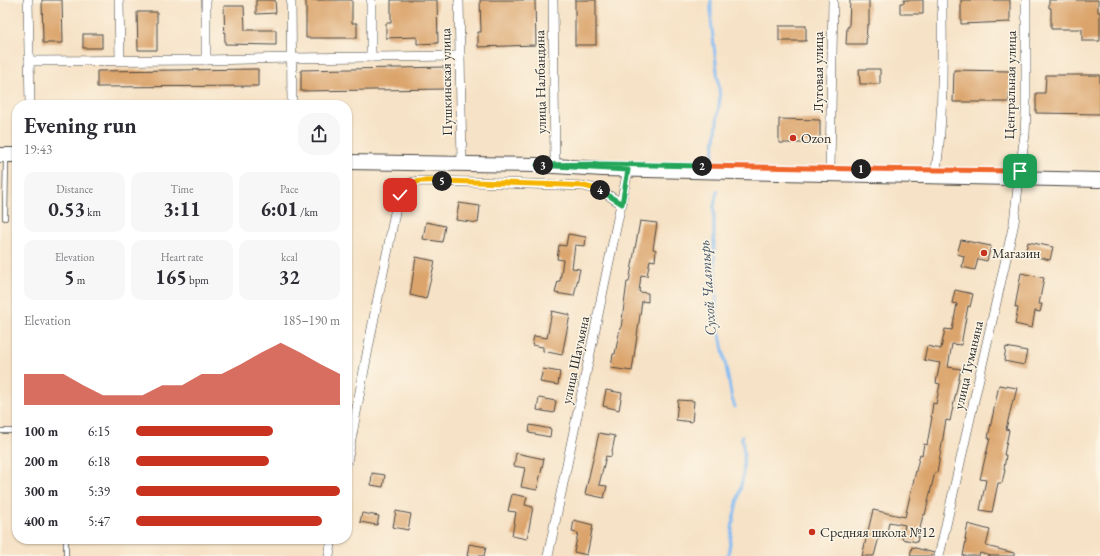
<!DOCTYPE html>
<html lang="en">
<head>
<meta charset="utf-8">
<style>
	:root { --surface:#fff; --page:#f7f7f7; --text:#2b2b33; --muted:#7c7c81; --accent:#c8321e }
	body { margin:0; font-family:"EB Garamond",serif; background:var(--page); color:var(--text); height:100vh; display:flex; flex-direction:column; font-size:15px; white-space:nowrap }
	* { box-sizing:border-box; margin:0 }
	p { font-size:13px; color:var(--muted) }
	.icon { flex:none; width:22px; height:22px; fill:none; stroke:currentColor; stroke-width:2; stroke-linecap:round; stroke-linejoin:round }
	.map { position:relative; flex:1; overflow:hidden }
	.details { position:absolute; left:12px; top:100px; width:340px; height:444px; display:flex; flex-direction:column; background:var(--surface); border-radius:16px; box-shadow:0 1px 3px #0004 }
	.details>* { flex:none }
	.pin { position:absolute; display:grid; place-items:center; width:34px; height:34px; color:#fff; margin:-17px; border-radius:8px; box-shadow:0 2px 6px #0006 }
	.km { position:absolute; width:20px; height:20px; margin:-10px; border-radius:50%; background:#222; color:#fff; font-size:11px; line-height:20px; text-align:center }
	.round { display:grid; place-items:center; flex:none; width:42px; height:42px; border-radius:16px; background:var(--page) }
	.head { display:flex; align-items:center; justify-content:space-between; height:68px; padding:0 12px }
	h1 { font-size:22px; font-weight:700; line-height:30px }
	.figures { display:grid; grid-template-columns:repeat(3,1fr); gap:6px; height:68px; padding:4px 12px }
	.figures div { display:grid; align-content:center; border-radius:10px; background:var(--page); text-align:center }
	.figures b { font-size:20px; font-weight:700 }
	.figures small { font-size:11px; font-weight:400 }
	.figures p { font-size:11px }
	.chart { height:112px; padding:8px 12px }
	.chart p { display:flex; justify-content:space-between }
	.chart svg { width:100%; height:72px; margin-top:4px; fill:var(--accent); opacity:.7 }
	ul { padding:0 12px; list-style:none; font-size:13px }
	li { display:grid; grid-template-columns:64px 48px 1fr; align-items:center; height:30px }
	li i { height:10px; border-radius:5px; background:var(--accent) }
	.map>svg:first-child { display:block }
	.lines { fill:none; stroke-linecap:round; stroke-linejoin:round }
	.stream { stroke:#83bbf3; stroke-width:3 }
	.building { fill:#dba46c }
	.lane-casing { stroke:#494642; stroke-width:6 }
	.street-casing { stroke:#494642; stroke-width:10 }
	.primary-casing { stroke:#494642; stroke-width:16 }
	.lane { stroke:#fff; stroke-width:4.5 }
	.street { stroke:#fff; stroke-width:9 }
	.primary { stroke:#fff; stroke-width:14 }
	.split-1-casing { stroke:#fff; stroke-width:8 }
	.split-2-casing { stroke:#fff; stroke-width:8 }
	.split-3-casing { stroke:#fff; stroke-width:8 }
	.split-4-casing { stroke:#fff; stroke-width:8 }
	.split-5-casing { stroke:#fff; stroke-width:8 }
	.split-6-casing { stroke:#fff; stroke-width:8 }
	.split-1 { stroke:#f0652b; stroke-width:5 }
	.split-2 { stroke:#f0652b; stroke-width:5 }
	.split-3 { stroke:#22a559; stroke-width:5 }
	.split-4 { stroke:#22a559; stroke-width:5 }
	.split-5 { stroke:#f5b400; stroke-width:5 }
	.split-6 { stroke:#f5b400; stroke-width:5 }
	.poi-dot { fill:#c8321e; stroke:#fcf5e5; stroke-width:1.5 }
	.labels { text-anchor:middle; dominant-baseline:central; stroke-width:3; stroke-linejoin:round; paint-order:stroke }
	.street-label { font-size:14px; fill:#2b2b2b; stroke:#fcf5e5 }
	.poi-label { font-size:14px; fill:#2b2b2b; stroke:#fcf5e5; text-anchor:start }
	.water-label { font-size:15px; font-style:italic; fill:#455667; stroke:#fcf5e5 }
</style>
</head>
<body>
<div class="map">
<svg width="1100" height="556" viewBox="0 0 1100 556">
	<rect width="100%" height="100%" fill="#fcf5e5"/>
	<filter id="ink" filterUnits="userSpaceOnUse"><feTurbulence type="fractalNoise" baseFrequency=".025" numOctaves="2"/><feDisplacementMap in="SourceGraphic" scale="8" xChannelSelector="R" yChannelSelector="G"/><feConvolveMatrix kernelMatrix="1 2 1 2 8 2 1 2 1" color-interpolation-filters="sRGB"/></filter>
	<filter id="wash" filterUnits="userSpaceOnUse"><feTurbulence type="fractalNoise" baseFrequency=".012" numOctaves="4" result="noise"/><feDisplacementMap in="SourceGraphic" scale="16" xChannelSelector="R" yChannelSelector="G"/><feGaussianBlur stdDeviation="0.9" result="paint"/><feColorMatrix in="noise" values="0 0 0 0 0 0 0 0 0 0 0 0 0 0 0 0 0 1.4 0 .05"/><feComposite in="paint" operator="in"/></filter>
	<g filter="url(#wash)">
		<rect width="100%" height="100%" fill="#f6e2c6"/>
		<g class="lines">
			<g class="stream">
				<path d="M711 0V20L720 97 713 156"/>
				<path d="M717 191 714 207V248L717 318 732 399 735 407"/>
				<path d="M728 556 734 516 743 477 744 454 742 436"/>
			</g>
		</g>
		<g id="blocks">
			<g class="building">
				<path d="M42 0H62L63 43H43Z"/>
				<path d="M256 0H275L276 13 256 14Z"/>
				<path d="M306 0H352V23H357V38H306Z"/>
				<path d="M391 0H437L438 43 417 44V37L386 38V23H391Z"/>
				<path d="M480 0H535L536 45 478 47V32H481Z"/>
				<rect x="575" y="0" width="21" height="45"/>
				<path d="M850 0H869V25H867L866 44H846L847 27H849Z"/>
				<path d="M904 0H923V14H900V3H904Z"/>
				<path d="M961 0H1010V22L961 24Z"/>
				<path d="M1049 0H1098V12H1100V41H1082V29H1051V8H1049Z"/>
				<path d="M224 6H244L245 30H276V45L225 44Z"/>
				<path d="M137 12H157V50H138Z"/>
				<rect x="779" y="26" width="27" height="15"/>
				<rect x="83" y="34" width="19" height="14"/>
				<path d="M445 67 446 89 301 91V70Z"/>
				<path d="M258 69V86L97 87V71Z"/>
				<path d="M859 69H880V84H860Z"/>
				<path d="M954 70 1010 71 1009 102H953Z"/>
				<path d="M1046 75H1100V114L1036 113V93H1045Z"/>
				<path d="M779 119 820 120V143H779Z"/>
				<path d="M459 203 480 206 478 223 456 220Z"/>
				<path d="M640 221 657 223 653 249 656 250 655 261 650 260 647 276 641 275 639 292 648 293V302L642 301 632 371 611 368 613 354H615L620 328H621L627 282H629Z"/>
				<path d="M426 222 445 226 442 242 423 239Z"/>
				<path d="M568 234 586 237 585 246 575 245 572 268 580 269 574 296 555 293 558 281H560L563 260 557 259 559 245 566 246Z"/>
				<path d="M961 240 991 246 987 261 978 259 975 270 962 267 964 256 957 254Z"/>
				<path d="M1028 242 1053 247 1050 260 1025 254Z"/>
				<path d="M416 257 435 261 426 299 410 295Z"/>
				<path d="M1021 273 1044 278 1039 304H1042L1040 312 1035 311 1032 328 1015 324 1018 308 1015 307Z"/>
				<path d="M955 290 973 294 970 307 968 306 961 345 952 344 948 367 961 369 950 421 946 420 937 473 935 472 925 515H923L917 542 902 539 905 525 889 522 886 538 879 537 874 556H862L873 510 905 517 920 454 922 455 924 444 927 445 932 417H931L933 403 936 404 940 384 936 383 940 363 924 360 927 346 941 349 945 329 952 330 957 304 952 303Z"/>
				<path d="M552 311 570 315 562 355 543 351V347L532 345 534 336 547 338Z"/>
				<path d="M1006 347 1027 351 1024 365 1004 361Z"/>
				<path d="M543 369 560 372 558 385 540 382Z"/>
				<path d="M999 385 1017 388 1014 400H1013L1006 429 1009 430 1004 455H1006L1004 469 1005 470 1002 483H998L992 512 980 510 986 480 980 479 990 438H988Z"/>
				<path d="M606 390 622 393 619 410 603 406Z"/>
				<path d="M539 398 556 401 554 413 537 410Z"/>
				<path d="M678 400 694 401 692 422 676 420Z"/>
				<path d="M530 425 551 429 550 437 529 433Z"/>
				<path d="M599 433 615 436 611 457 606 456 599 485 607 486 604 498 585 494Z"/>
				<path d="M516 453 544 459 537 490 521 487 525 468 514 466Z"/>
				<path d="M372 473 385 475 383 487 371 485Z"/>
				<path d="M512 494 527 497 525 505 533 507 527 539 512 536 516 512 508 511Z"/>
				<path d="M396 511 411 514 408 530 393 527Z"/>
				<path d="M362 513 379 516 377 525 360 522Z"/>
				<path d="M574 520 593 525 587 555 574 552 578 533 572 532Z"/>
				<path d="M968 524 990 530 986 546 1014 553V556H991L980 553 979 556H963L966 540 965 539Z"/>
				<path d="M469 544 486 547 484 556H467Z"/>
				<path d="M912 547 934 553 933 556H910Z"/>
			</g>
		</g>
	</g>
	<g filter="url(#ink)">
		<use href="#blocks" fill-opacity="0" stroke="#494642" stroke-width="1"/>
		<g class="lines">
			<g class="lane-casing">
				<g id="lane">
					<path d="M5 218 6 157"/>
					<path d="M0 431H17"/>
					<path d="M66 539V556"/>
				</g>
			</g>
			<g class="street-casing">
				<g id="street">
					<path d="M28 0 30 105"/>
					<path d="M119 0 120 60"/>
					<path d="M206 0V60"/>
					<path d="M291 0 292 105"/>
					<path d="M371 0V57"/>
					<path d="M459 0 462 163"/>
					<path d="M553 0 555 165"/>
					<path d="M29 61 206 60 291 58 460 56"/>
					<path d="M830 168 833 0"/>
					<path d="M936 170C944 114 942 57 942 0"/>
					<path d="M1020 171 1025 134 1026 113V0"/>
					<path d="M347 462C360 391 373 319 388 249 391 236 396 198 402 189 406 184 413 182 418 181L474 182 584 186 602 191 622 204"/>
					<path d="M329 556 332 539"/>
					<path d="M548 556 628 170"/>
					<path d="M939 556 1014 223 1019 178"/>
				</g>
			</g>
			<g class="primary-casing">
				<g id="primary">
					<path d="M0 155H17"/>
					<path d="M347 162 537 165 603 169 1100 180"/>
				</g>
			</g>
			<use href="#lane" class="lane"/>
			<use href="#street" class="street"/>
			<use href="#primary" class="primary"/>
		</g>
	</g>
	<g class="lines" filter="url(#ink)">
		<g class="split-1-casing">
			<path id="split-1" d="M861 169 1020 171"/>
		</g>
		<g class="split-2-casing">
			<path id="split-2" d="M702 166 861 169"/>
		</g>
		<g class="split-3-casing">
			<path id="split-3" d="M543 165 603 164 702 166"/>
		</g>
		<g class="split-4-casing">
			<path id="split-4" d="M543 165H537L628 170 622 204 600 190"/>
		</g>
		<g class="split-5-casing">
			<path id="split-5" d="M442 181 567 185 584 186 600 190"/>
		</g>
		<g class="split-6-casing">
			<path id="split-6" d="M400 195C406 178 427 181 442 181"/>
		</g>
		<use href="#split-1" class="split-1"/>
		<use href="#split-2" class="split-2"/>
		<use href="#split-3" class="split-3"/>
		<use href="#split-4" class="split-4"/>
		<use href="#split-5" class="split-5"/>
		<use href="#split-6" class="split-6"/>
	</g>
	<g class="poi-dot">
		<circle cx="793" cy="138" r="4"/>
		<circle cx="984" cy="253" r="4"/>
		<circle cx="812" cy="532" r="4"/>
	</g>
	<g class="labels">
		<g class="street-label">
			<text transform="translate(818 72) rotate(-90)">Луговая улица</text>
			<text transform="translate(446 82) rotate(-91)">Пушкинская улица</text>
			<text transform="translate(540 82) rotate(-91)">улица Налбандяна</text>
			<text transform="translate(1010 85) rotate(-89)">Центральная улица</text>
			<text transform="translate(575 360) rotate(-78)">улица Шаумяна</text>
			<text transform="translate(968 365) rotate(-77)">улица Туманяна</text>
		</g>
		<g class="poi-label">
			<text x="801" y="138">Ozon</text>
			<text x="992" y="253">Магазин</text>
			<text x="820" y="532">Средняя школа №12</text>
		</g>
		<g class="water-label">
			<text transform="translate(707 288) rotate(-94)">Сухой Чалтырь</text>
		</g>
	</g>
</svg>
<div class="pin" style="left:1020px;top:171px;background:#1e9e55"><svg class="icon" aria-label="arrive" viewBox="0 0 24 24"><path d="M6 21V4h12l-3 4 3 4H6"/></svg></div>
<div class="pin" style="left:400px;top:195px;background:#d93025"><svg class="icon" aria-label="check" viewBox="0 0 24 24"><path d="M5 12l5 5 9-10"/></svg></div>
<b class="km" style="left:861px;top:169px">1</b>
<b class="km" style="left:702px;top:166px">2</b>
<b class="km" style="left:543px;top:165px">3</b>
<b class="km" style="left:600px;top:190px">4</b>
<b class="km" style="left:442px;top:181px">5</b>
<section class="details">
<div class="head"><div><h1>Evening run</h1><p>19:43</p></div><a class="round"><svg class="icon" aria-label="share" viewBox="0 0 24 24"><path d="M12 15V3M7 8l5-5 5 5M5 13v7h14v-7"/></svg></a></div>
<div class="figures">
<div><p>Distance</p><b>0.53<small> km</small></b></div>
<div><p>Time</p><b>3:11</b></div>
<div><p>Pace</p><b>6:01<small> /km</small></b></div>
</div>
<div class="figures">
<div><p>Elevation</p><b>5<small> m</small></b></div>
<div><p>Heart rate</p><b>165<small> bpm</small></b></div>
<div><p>kcal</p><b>32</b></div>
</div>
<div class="chart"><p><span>Elevation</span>185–190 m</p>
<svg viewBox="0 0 160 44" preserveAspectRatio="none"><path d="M0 44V25L10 25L20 25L30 32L40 38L50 38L60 38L70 32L80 32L90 25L100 25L110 19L120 12L130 6L140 12L150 19L160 25V44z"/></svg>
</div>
<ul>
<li><b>100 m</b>6:15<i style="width:67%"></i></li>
<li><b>200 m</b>6:18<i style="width:65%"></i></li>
<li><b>300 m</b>5:39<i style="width:100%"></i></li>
<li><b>400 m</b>5:47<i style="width:91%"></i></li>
</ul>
</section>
</div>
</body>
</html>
